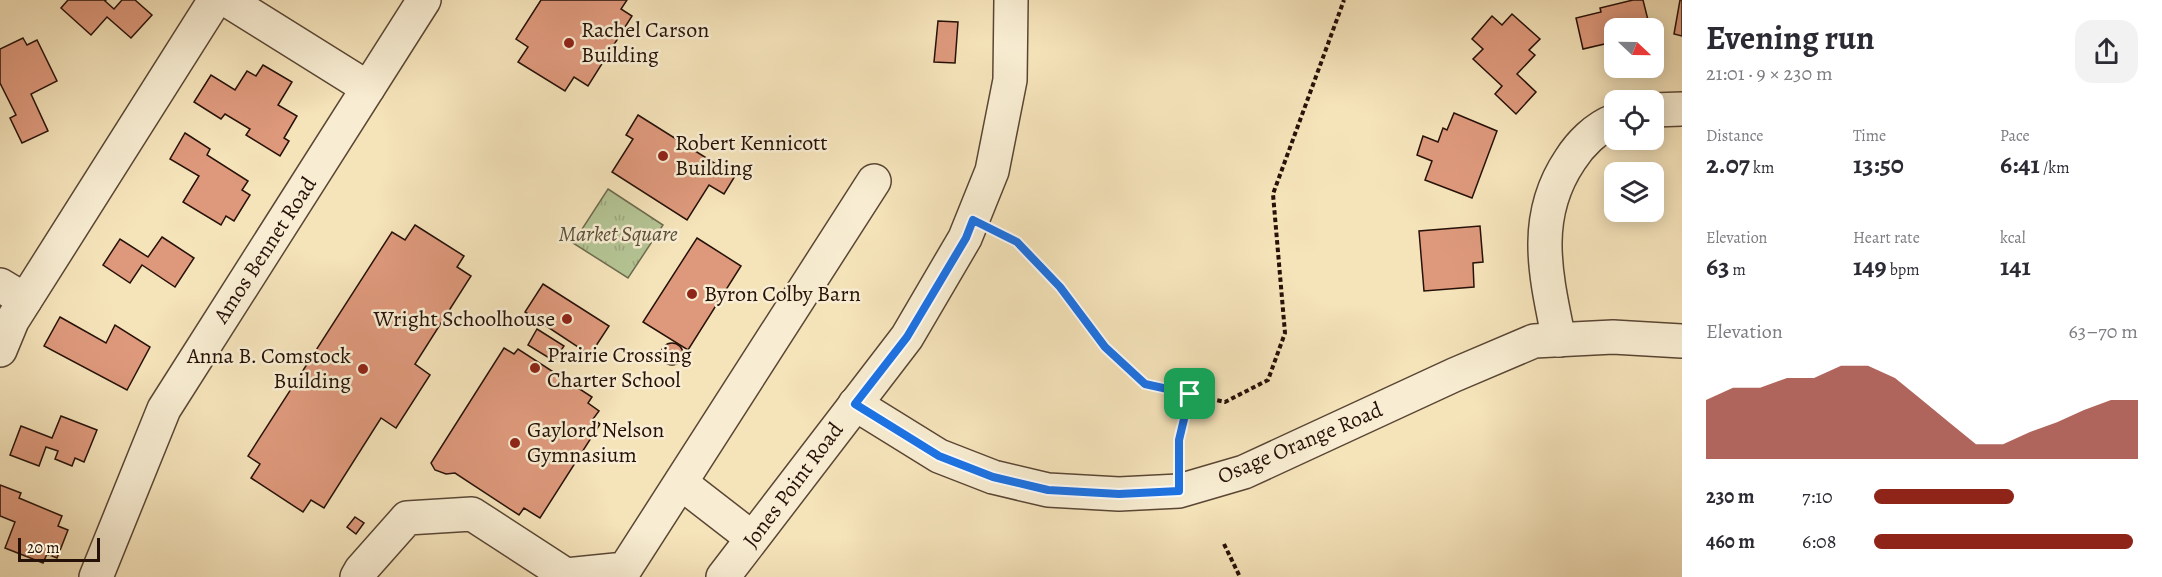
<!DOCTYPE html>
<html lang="en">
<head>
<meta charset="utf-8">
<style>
	:root { --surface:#fff; --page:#f2f2f3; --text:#2b2b33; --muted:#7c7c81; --accent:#8f2418 }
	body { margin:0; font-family:Alegreya,serif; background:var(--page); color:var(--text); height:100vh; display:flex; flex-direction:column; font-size:22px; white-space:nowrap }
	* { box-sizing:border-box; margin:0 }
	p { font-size:20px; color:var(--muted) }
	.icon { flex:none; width:33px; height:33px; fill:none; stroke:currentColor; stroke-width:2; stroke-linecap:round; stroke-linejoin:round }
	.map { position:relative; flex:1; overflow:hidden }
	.sheet { display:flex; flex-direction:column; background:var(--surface); width:480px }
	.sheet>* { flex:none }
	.needle { width:39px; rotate:112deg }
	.tools { position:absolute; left:1604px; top:18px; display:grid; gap:12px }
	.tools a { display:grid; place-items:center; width:60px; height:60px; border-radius:12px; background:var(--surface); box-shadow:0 3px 15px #0003; font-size:30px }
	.scale { position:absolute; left:18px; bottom:15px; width:82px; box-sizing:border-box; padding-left:6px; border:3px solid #261108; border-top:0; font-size:16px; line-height:21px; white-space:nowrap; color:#261108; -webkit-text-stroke:4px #f8edd2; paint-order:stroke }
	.pin { position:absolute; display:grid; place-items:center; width:51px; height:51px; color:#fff; margin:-26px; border-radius:12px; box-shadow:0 3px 9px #0006 }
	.round { display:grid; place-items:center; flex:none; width:63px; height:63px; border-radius:18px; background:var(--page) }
	.headline { display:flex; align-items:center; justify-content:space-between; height:102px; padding:0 24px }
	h1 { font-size:33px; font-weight:700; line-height:45px }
	.metrics { display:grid; grid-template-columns:repeat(3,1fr); gap:9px; height:102px; padding:6px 24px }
	.metrics div { display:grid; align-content:center }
	.metrics b { font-size:26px; font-weight:700 }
	.metrics small { font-size:16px; font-weight:400 }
	.metrics p { font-size:16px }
	.chart { height:168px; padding:12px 24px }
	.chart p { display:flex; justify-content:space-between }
	.chart svg { width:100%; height:108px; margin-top:6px; fill:var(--accent); opacity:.7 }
	ul { padding:0 24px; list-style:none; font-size:20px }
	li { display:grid; grid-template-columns:96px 72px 1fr; align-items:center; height:45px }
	li i { height:15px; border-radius:8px; background:var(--accent) }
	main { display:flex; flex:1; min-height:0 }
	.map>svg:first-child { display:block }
	.park { fill:url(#park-tufts); stroke:#6e6b4e; stroke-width:1.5 }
	.building { fill:#de997c; stroke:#261108; stroke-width:1.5 }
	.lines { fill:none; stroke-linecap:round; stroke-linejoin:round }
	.minor-casing { stroke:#5a4634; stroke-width:36 }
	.path { stroke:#261108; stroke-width:4; stroke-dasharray:4.5 3; stroke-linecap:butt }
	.minor { stroke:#f8edd2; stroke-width:33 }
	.route-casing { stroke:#fff; stroke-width:12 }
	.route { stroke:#1a73e8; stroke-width:8 }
	.poi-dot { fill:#8f2418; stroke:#f8edd2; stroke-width:2 }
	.labels { text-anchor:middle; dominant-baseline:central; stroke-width:5; stroke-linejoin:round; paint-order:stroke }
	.poi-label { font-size:22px; fill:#261108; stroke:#f8edd2; text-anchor:start }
	.park-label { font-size:22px; font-style:italic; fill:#585039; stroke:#f8edd2 }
	.street-label { font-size:22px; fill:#261108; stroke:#f8edd2 }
</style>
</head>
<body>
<main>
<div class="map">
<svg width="1682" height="577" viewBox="0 0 1682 577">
	<defs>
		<pattern id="park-tufts" width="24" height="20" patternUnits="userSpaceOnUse" patternTransform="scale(1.5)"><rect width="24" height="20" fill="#b5c595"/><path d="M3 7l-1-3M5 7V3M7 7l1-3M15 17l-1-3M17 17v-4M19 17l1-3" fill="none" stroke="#9ca87f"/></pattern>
	</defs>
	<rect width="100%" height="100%" fill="#f5e3ba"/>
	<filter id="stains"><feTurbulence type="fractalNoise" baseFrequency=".00333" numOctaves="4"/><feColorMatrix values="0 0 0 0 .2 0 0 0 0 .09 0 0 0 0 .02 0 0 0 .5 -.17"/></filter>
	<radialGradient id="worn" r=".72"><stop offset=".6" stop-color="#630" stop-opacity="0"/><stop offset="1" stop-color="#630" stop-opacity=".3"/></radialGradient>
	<path class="park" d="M608 189 663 225 628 278 573 243Z"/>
	<g class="building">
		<path d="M68 0H106L105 1 114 9 122 0H135L152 15 131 38 107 17 91 35 61 8Z"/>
		<path d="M541 0H627L621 9 632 16 588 86 574 77 565 91 518 62 528 47 516 39Z"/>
		<path d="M1633 0H1643L1650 28H1614V53H1612L1609 43 1583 49 1576 18 1601 12 1600 8Z"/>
		<path d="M1680 0H1682V36L1674 34Z"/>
		<path d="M1512 14 1540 39 1529 50 1535 55 1517 74 1536 92 1516 114 1495 94 1502 86 1473 59 1483 49 1472 39 1492 16 1502 25Z"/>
		<path d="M938 21 958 22 955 63 934 62Z"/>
		<path d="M23 38 27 45 37 40 57 81 31 94 48 131 22 143 10 118 16 115 0 83V49Z"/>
		<path d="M263 65 292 82 278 105 297 116 284 138 289 141 280 156 246 135 250 129 225 114 221 119 194 102 211 75 235 90 247 71 256 76Z"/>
		<path d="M1454 113 1497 131 1472 198 1425 180 1432 161 1417 155 1423 136 1438 142 1443 128 1447 130Z"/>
		<path d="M638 115 735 176 724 194 709 185 687 220 612 172 633 139 626 135Z"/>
		<path d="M185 133 210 149 207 155 248 181 242 190 250 195 234 221 226 216 221 225 183 202 199 176 170 159Z"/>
		<path d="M415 225 464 256 457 267 471 276 415 364 430 375 396 428 381 418 324 508 311 500 303 512 251 478 260 464 248 456 392 232 405 240Z"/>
		<path d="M1480 226 1483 262 1473 263 1474 287 1424 291 1419 231Z"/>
		<path d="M162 237 194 258 175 287 142 265 130 283 103 265 120 239 148 257Z"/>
		<path d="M697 238 741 266 688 350 643 322Z"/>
		<path d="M543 284 609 326 590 355 525 312Z"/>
		<path d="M60 317 106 343 115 325 150 347 127 390 44 346Z"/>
		<path d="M537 329 564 346 554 361 528 345Z"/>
		<circle cx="672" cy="354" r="11"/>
		<path d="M504 348 514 354 518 349 592 397 588 403 599 411 593 419 600 424 540 518 524 508 519 515 455 473 446 474 435 470 431 463Z"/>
		<path d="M61 416 97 430 84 462 75 458 72 466 55 459 58 451 46 447 39 466 10 455 21 426 52 438Z"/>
		<path d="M0 485 21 493 19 498 62 516 58 526 68 530 57 558 47 554 43 563 5 548 15 522 0 516Z"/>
		<path d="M355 517 364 523 356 534 347 527Z"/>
	</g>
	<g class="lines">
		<g class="minor-casing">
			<g id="minor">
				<path d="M227 0 368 88"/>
				<path d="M1653 110 1682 109"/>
				<path d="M0 285 25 300"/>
				<path d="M1559 340C1546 276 1531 218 1570 160 1580 144 1596 128 1614 121"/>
				<path d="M0 350 12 321 215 0"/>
				<path d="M855 404 939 456 993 477 1048 490 1119 494 1179 491 1244 472 1454 375 1534 341 1613 337 1682 341"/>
				<path d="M681 483 752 538"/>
				<path d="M96 577 164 409 424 0"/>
				<path d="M357 577 361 570 407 518 472 514 566 575 625 569 874 181"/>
				<path d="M723 577 907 337 965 238 992 171 1010 80 1011 0"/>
			</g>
		</g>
		<g class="path">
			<path d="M1000 233 1017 242 1060 287 1105 347 1145 384 1225 402 1268 380 1285 333 1273 194 1344 0"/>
			<path d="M1179 461V440L1190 394"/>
			<path d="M1224 544 1240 577"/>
		</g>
		<use href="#minor" class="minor"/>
	</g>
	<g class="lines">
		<g class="route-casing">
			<path id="route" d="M973 220 1017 242 1060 287 1105 347 1145 384 1190 394 1179 440V491L1119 494 1048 490 993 477 939 456 855 404 907 337 966 238Z"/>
		</g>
		<use href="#route" class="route"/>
	</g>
	<g class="poi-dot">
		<circle cx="569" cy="43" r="6"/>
		<circle cx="663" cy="156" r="6"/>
		<circle cx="692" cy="294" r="6"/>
		<circle cx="567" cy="319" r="6"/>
		<circle cx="535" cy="368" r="6"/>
		<circle cx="363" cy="369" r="6"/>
		<circle cx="515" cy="443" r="6"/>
	</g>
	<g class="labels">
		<g class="poi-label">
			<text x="581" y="30">Rachel Carson<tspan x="581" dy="25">Building</tspan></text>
			<text x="675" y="143">Robert Kennicott<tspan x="675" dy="25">Building</tspan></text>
			<text x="704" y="294">Byron Colby Barn</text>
			<text x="555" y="319" text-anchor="end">Wright Schoolhouse</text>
			<text x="547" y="355">Prairie Crossing<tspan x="547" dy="25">Charter School</tspan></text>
			<text x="351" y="356" text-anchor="end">Anna B. Comstock<tspan x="351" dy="25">Building</tspan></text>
			<text x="527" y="430">Gaylord Nelson<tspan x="527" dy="25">Gymnasium</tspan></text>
		</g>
		<g class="park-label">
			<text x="618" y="234">Market Square</text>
		</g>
		<g class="street-label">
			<text transform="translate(265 250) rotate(-57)">Amos Bennet Road</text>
			<text transform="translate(1300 443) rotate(-23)">Osage Orange Road</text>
			<text transform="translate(793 485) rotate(-53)">Jones Point Road</text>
		</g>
	</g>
	<rect width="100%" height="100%" filter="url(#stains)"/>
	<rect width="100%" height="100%" fill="url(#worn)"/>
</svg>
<div class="tools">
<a><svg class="needle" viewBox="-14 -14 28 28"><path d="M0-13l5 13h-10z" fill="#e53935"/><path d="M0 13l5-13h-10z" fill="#7c7c81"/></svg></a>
<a><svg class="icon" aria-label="locate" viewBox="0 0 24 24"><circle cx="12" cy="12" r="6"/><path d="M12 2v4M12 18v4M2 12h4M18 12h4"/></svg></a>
<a><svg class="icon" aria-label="layers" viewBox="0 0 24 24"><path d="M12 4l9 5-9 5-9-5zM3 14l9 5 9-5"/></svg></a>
</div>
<div class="scale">20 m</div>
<div class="pin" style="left:1190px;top:394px;background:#1e9e55"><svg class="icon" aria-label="arrive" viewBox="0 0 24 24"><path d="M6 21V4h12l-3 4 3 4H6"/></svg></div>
</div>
<section class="sheet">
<div class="headline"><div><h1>Evening run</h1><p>21:01 · 9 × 230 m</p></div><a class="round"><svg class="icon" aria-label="share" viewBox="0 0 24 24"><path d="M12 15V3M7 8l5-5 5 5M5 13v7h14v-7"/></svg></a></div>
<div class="metrics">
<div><p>Distance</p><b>2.07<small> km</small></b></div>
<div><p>Time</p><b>13:50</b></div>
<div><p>Pace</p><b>6:41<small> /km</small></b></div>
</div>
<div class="metrics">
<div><p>Elevation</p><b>63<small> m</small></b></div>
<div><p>Heart rate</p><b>149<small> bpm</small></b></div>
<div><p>kcal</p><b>141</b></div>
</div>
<div class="chart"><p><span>Elevation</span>63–70 m</p>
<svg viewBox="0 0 160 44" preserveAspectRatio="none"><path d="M0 44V20L10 15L20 15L30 11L40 11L50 6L60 6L70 11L80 20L90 29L100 38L110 38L120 33L130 29L140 24L150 20L160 20V44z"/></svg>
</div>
<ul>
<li><b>230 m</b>7:10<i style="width:53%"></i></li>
<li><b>460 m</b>6:08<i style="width:98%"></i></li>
</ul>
</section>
</main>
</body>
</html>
